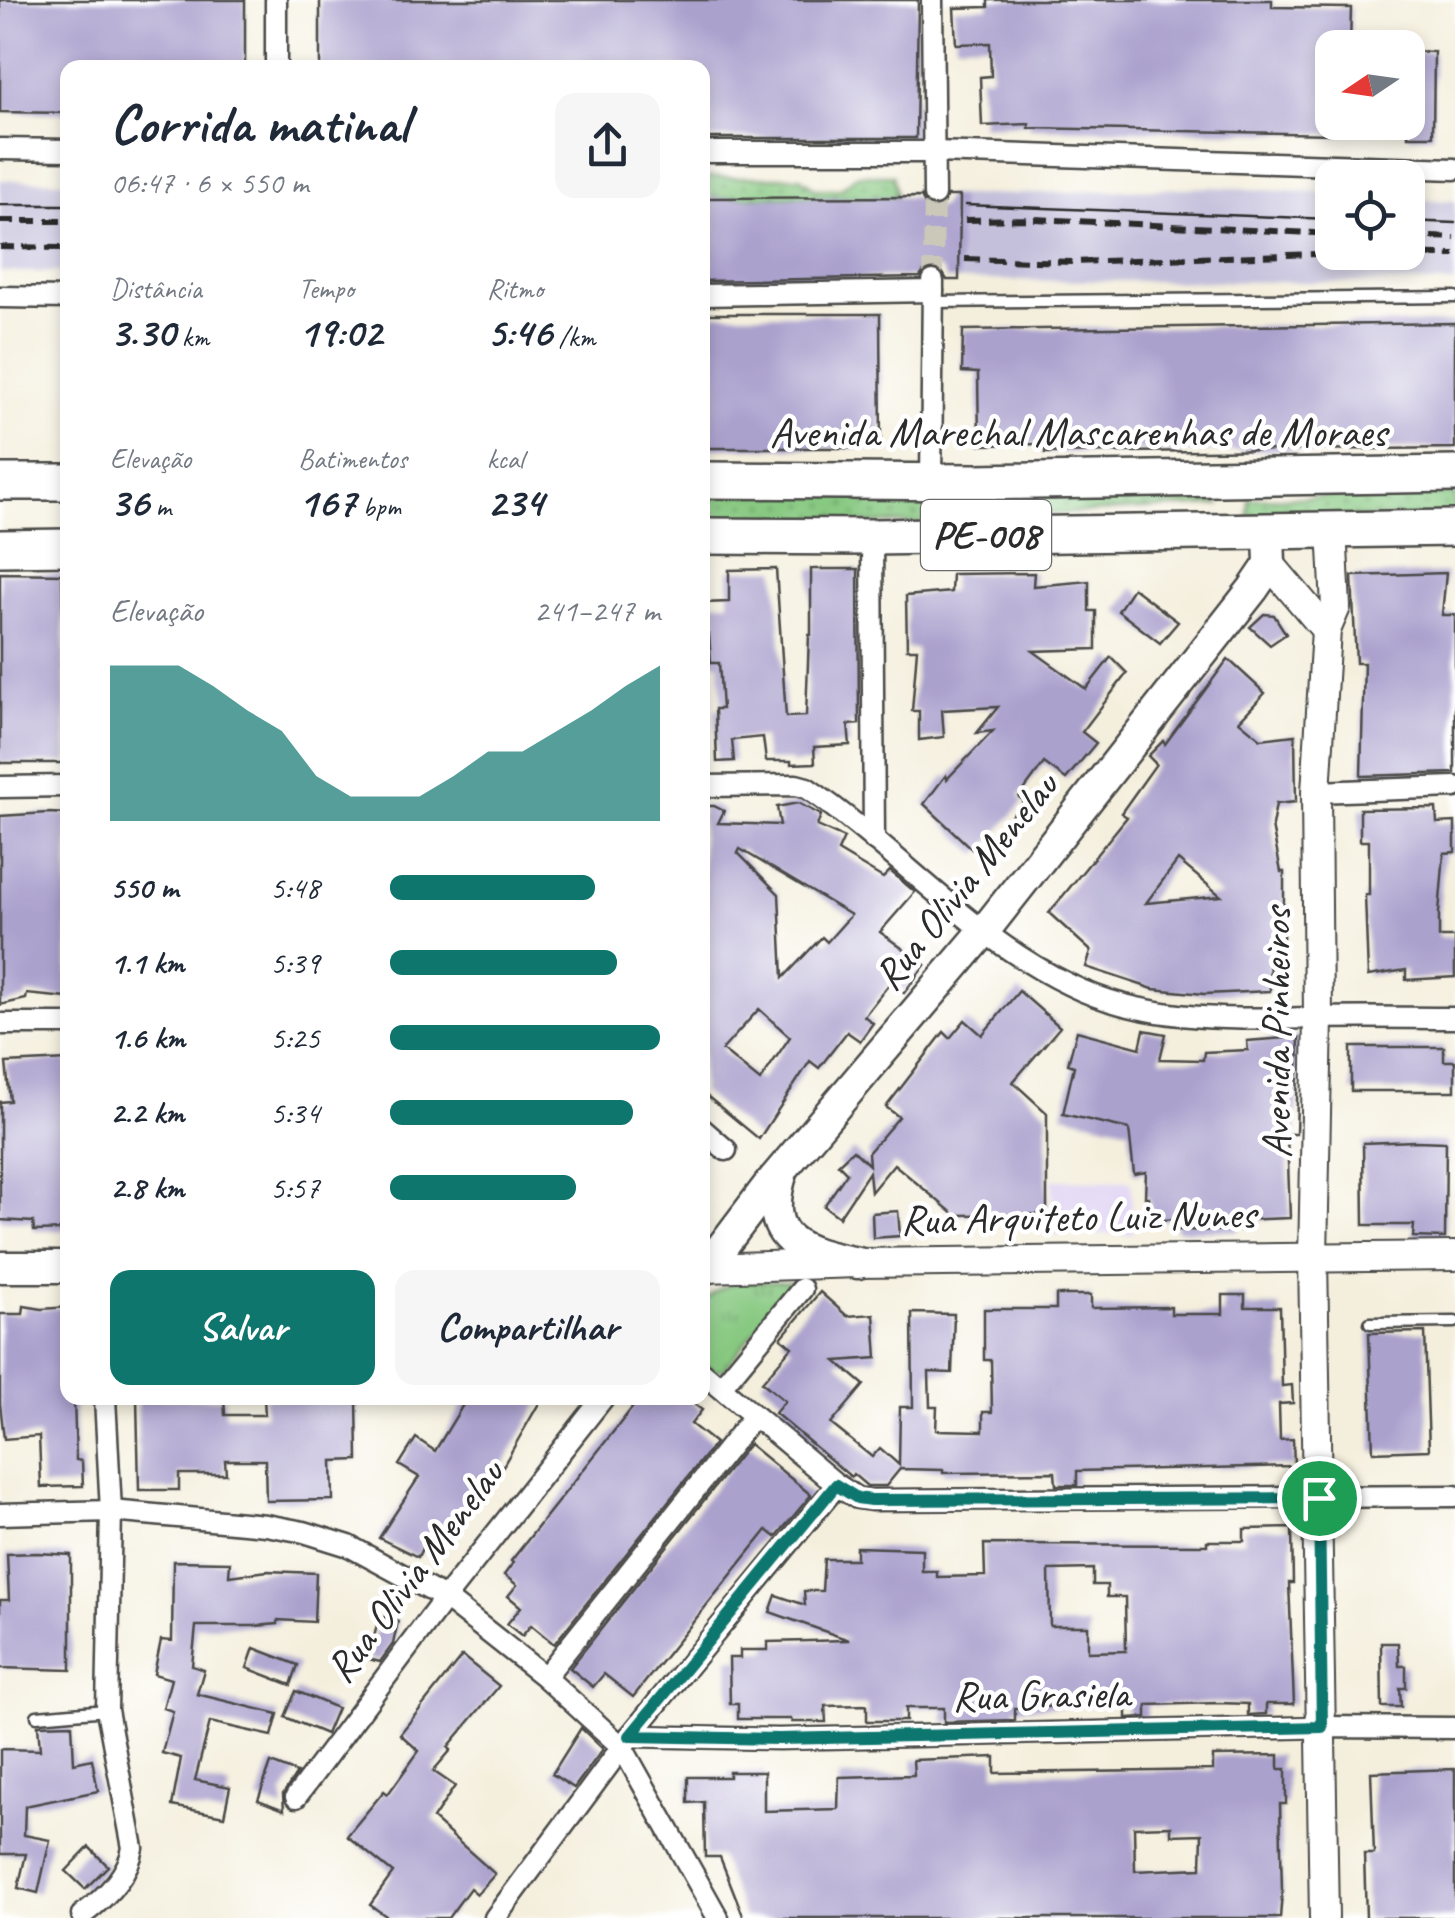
<!DOCTYPE html>
<html lang="pt">
<head>
<meta charset="utf-8">
<style>
	:root { --surface:#fff; --page:#f6f6f7; --text:#1f2937; --muted:#747a83; --accent:#0f766e }
	body { margin:0; font-family:Caveat,sans-serif; background:var(--page); color:var(--text); height:100vh; display:flex; flex-direction:column; font-size:38px; white-space:nowrap }
	* { box-sizing:border-box; margin:0 }
	p { font-size:32px; color:var(--muted) }
	.icon { flex:none; width:55px; height:55px; fill:none; stroke:currentColor; stroke-width:2; stroke-linecap:round; stroke-linejoin:round }
	.map { position:relative; flex:1; overflow:hidden }
	.side { position:absolute; left:60px; top:60px; width:650px; height:1345px; display:flex; flex-direction:column; background:var(--surface); border-radius:20px; box-shadow:0 5px 15px #0003 }
	.side>* { flex:none }
	.needle { width:65px; rotate:257deg }
	.buttons { position:absolute; left:1315px; top:30px; display:grid; gap:20px }
	.buttons a { display:grid; place-items:center; width:110px; height:110px; border-radius:20px; background:var(--surface); box-shadow:0 5px 15px #0003; font-size:50px }
	.pin { position:absolute; display:grid; place-items:center; width:85px; height:85px; color:#fff; margin:-42px; border:5px solid #fff; border-radius:50%; box-shadow:0 2px 10px #0007 }
	.round { display:grid; place-items:center; flex:none; width:105px; height:105px; border-radius:20px; background:var(--page) }
	.head { display:flex; align-items:center; justify-content:space-between; height:170px; padding:0 50px }
	h1 { font-size:55px; font-weight:700; line-height:75px }
	.metrics { display:grid; grid-template-columns:repeat(3,1fr); gap:15px; height:170px; padding:10px 50px }
	.metrics div { display:grid; align-content:center }
	.metrics b { font-size:42px; font-weight:700 }
	.metrics small { font-size:28px; font-weight:400 }
	.metrics p { font-size:28px }
	.chart { height:280px; padding:20px 50px }
	.chart p { display:flex; justify-content:space-between }
	.chart svg { width:100%; height:180px; margin-top:10px; fill:var(--accent); opacity:.7 }
	.cta { display:flex; gap:20px; margin-top:auto; padding:20px 50px }
	.cta a { flex:1; height:115px; border-radius:20px; background:var(--accent); color:#fff; font-size:40px; font-weight:700; line-height:115px; text-align:center }
	.cta a+a { background:var(--page); color:var(--text) }
	ul { padding:0 50px; list-style:none; font-size:32px }
	li { display:grid; grid-template-columns:160px 120px 1fr; align-items:center; height:75px }
	li i { height:25px; border-radius:12px; background:var(--accent) }
	.map>svg:first-child { display:block }
	.built { fill:#e0d4f4 }
	.railway { fill:#c4c0db }
	.grass { fill:url(#grass-dots); stroke:#5a7a56; stroke-width:2.5 }
	.park { fill:url(#park-tufts); stroke:#5a7a56; stroke-width:2.5 }
	.building { fill:#aaa1cd; fill-rule:evenodd }
	.lines { fill:none; stroke-linecap:round; stroke-linejoin:round }
	.street-tunnel { stroke:#ccc8b9; stroke-width:20; stroke-dasharray:20 10; stroke-linecap:butt }
	.lane-casing { stroke:#494846; stroke-width:15 }
	.street-casing { stroke:#494846; stroke-width:25 }
	.secondary-casing { stroke:#494846; stroke-width:32 }
	.primary-casing { stroke:#494846; stroke-width:35 }
	.highway-casing { stroke:#494846; stroke-width:40 }
	.lane { stroke:#fff; stroke-width:10 }
	.street { stroke:#fff; stroke-width:20 }
	.secondary { stroke:#fff; stroke-width:28 }
	.primary { stroke:#fff; stroke-width:30 }
	.highway { stroke:#fff; stroke-width:35 }
	.tram { stroke:#2b2b2b; stroke-width:2.5 }
	.rail { stroke:#2b2b2b; stroke-width:6; stroke-dasharray:15 8; stroke-linecap:butt }
	.route-casing { stroke:#fff; stroke-width:20 }
	.route { stroke:#0f766e; stroke-width:12 }
	.labels { text-anchor:middle; dominant-baseline:central; stroke-width:9; stroke-linejoin:round; paint-order:stroke }
	.shield { fill:#fff; stroke:#6b6b6b; stroke-width:2.5 }
	.shield-label { font-size:40px; font-weight:bold; fill:#2b2b2b }
	.street-label { font-size:42px; fill:#2b2b2b; stroke:#fff }
</style>
</head>
<body>
<div class="map">
<svg width="1455" height="1918" viewBox="0 0 1455 1918">
	<defs>
		<pattern id="grass-dots" width="8" height="8" patternUnits="userSpaceOnUse" patternTransform="scale(2.5)"><rect width="8" height="8" fill="#88c982"/><path d="M2 2h.1M6 6h.1" fill="none" stroke="#6fa36b" stroke-width="1.8" stroke-linecap="round"/></pattern>
		<pattern id="park-tufts" width="24" height="20" patternUnits="userSpaceOnUse" patternTransform="scale(2.5)"><rect width="24" height="20" fill="#88c982"/><path d="M3 7l-1-3M5 7V3M7 7l1-3M15 17l-1-3M17 17v-4M19 17l1-3" fill="none" stroke="#6fa36b"/></pattern>
	</defs>
	<rect width="100%" height="100%" fill="#fff"/>
	<filter id="ink" filterUnits="userSpaceOnUse"><feTurbulence type="fractalNoise" baseFrequency=".01" numOctaves="2"/><feDisplacementMap in="SourceGraphic" scale="20" xChannelSelector="R" yChannelSelector="G"/><feConvolveMatrix kernelMatrix="1 2 1 2 8 2 1 2 1" color-interpolation-filters="sRGB"/></filter>
	<filter id="wash" filterUnits="userSpaceOnUse"><feTurbulence type="fractalNoise" baseFrequency=".0048" numOctaves="4" result="noise"/><feDisplacementMap in="SourceGraphic" scale="40" xChannelSelector="R" yChannelSelector="G"/><feGaussianBlur stdDeviation="2.25" result="paint"/><feColorMatrix in="noise" values="0 0 0 0 0 0 0 0 0 0 0 0 0 0 0 0 0 1.4 0 .05"/><feComposite in="paint" operator="in"/></filter>
	<g filter="url(#wash)">
		<rect width="100%" height="100%" fill="#f4efdd"/>
		<path class="built" d="M1052 1180 1131 1181 1133 1234H1053Z"/>
		<g class="railway">
			<path d="M0 180 67 181V272H0Z"/>
			<path d="M1213 187 1332 194V252H1408V199L1455 201V283L959 280 960 196Z"/>
		</g>
		<g class="grass">
			<path d="M857 175H893L897 197 703 198V177H800L815 189H841Z"/>
			<path d="M1201 486 1219 505 983 518 982 490Z"/>
			<path d="M927 488 925 523 703 525 702 489Z"/>
			<path d="M1455 493V517L1248 518 1249 499Z"/>
		</g>
		<path class="park" d="M794 1282 724 1369 714 1371 703 1363 702 1304C728 1274 758 1282 794 1282Z"/>
		<g id="blocks">
			<g class="building">
				<path d="M0 0H245V68H68V113L0 112Z"/>
				<path d="M320 0H918L916 138H702V68H320Z"/>
				<path d="M988 0H1272V7L1351 8 1350 48H1332V134L1029 128V124L982 126 980 77 991 76 990 43 956 44 954 8 988 7Z"/>
				<path d="M1408 51 1434 52 1433 136H1408Z"/>
				<path d="M947 196H960L959 280H947L941 270 932 267 925 270 920 277 702 281V198L921 197 926 206 933 209 942 206Z"/>
				<path d="M702 314H880L881 448H702Z"/>
				<path d="M1455 323V448L1045 453V444L979 445 978 373 962 372 963 330Z"/>
				<path d="M776 569 786 717 806 716 809 635H811V569H858L859 724 848 725 850 745 814 747 815 763 791 764V761H766L763 737 732 740 734 761 717 762 715 709H722L719 663H711L709 635 702 636V603L729 602V570Z"/>
				<path d="M0 573 62 574 67 763H0Z"/>
				<path d="M1034 573 1033 586 1089 581V611H1096V649L1033 651 1086 689 1111 657 1127 673 1082 732 1096 743 1066 779 1044 763 1019 797 1024 801 978 855 924 804 946 775 947 779 993 731 977 733 998 707 942 710 944 737 919 740V711H912L917 649H907L906 596 951 592 952 574Z"/>
				<path d="M1446 573 1442 615H1455V773L1361 776 1364 663H1356L1352 576Z"/>
				<path d="M1133 588 1178 622 1160 643 1118 611Z"/>
				<path d="M1264 614 1274 615 1286 634 1270 645 1250 627Z"/>
				<path d="M1228 659 1265 693 1239 721 1261 739 1295 735 1296 802 1276 804 1272 826 1281 872H1284V896L1283 940 1269 941 1270 991 1204 994 1153 989 1086 967 1091 951 1049 913 1127 817 1121 813 1156 764 1148 756 1163 741 1165 744ZM1178 860 1221 896 1146 903Z"/>
				<path d="M798 803 821 815 817 826 844 838 838 851 883 878 890 871 915 892 880 932 925 965 904 993 890 983 864 1016 873 1023 860 1041 847 1032 819 1068 810 1061 759 1139 702 1092V806H714L724 811 718 823 780 825 777 807ZM740 849 851 915 827 942 822 937 783 978 779 894 738 853ZM759 1009 790 1037 760 1081 722 1050Z"/>
				<path d="M1436 808 1437 823 1455 822V852L1444 853 1439 913V937H1455V977L1406 980V970L1368 976 1365 895H1369V841H1360V809Z"/>
				<path d="M48 813 68 814V998L27 994 26 999 0 1005V816Z"/>
				<path d="M1019 991 1060 1027 1013 1082 1047 1113V1214L955 1215 894 1164 871 1192 869 1172 839 1217 824 1206 847 1173 838 1164 853 1150 869 1165 868 1153 899 1117 886 1107 944 1032 950 1038 965 1020 982 1035Z"/>
				<path d="M1144 1030 1166 1034 1160 1059 1203 1060 1204 1052 1248 1050 1247 1041 1299 1037 1296 1134H1287L1290 1218 1240 1220 1239 1231 1176 1230V1219L1151 1221 1149 1197H1145L1146 1172 1134 1174 1129 1129 1063 1114 1074 1066 1068 1064 1077 1031 1140 1048Z"/>
				<path d="M1351 1047H1444V1061H1455V1091H1351Z"/>
				<path d="M68 1060V1230L34 1231 33 1222 0 1220V1102L10 1101 6 1063Z"/>
				<path d="M1415 1141 1446 1142 1445 1238 1413 1237 1414 1225H1364L1363 1143Z"/>
				<path d="M898 1211 900 1236 873 1238 872 1213Z"/>
				<path d="M820 1292 847 1316 874 1314 877 1358 836 1361 864 1385 831 1424 872 1457 880 1448 899 1465 900 1407H913L912 1313 954 1314 952 1373 929 1372 930 1407H937L936 1430 983 1431V1412H992L991 1360H984V1309H1056V1295H1091V1308L1171 1307V1314H1223V1295H1245V1307H1280L1282 1386 1292 1385 1293 1403 1279 1404 1280 1440 1293 1439 1294 1466 1077 1471V1485H1056L1055 1472 943 1473V1470L900 1469 886 1486H867L853 1474 851 1477 775 1413 785 1401 762 1382 792 1347 781 1338Z"/>
				<path d="M24 1306 42 1309 68 1307V1398H74L76 1460 82 1461 83 1486 41 1487 39 1436 4 1439 0 1404V1314H23Z"/>
				<path d="M1425 1332 1429 1450 1373 1452 1369 1333Z"/>
				<path d="M137 1398H224L225 1415H265L264 1398H357L358 1460 332 1461 333 1500 266 1501 265 1460H225L226 1474H179V1490H139Z"/>
				<path d="M467 1398H542L503 1466 497 1462 442 1545 428 1535 418 1557 379 1538 419 1477 399 1465 416 1438 435 1451Z"/>
				<path d="M640 1398H686L702 1410 691 1424 715 1443 554 1644 531 1625 522 1636 507 1624 521 1607 508 1596 517 1585 504 1575 513 1563 511 1561Z"/>
				<path d="M749 1444 811 1495 776 1537 767 1530 633 1697 604 1674 593 1687 570 1668Z"/>
				<path d="M1292 1528 1293 1583H1289L1294 1704H1266V1714L1248 1715V1704L1219 1703 1147 1705V1717L1127 1718V1704L1015 1708V1720L944 1722V1708H906V1721H867V1705L825 1706 826 1722H792L791 1719H738V1704H730L729 1658H740V1650H768V1642L849 1640 770 1612 776 1595 805 1605 804 1591H822L824 1559H856V1547L922 1549V1571H937V1577L985 1576 984 1544 1207 1545V1541H1244V1529ZM1093 1569V1585H1107V1597H1125L1126 1651 1088 1652V1626H1050L1049 1570Z"/>
				<path d="M38 1553 71 1555V1670L0 1668V1600H9L7 1554Z"/>
				<path d="M173 1561 230 1562 229 1576 268 1571 316 1573 314 1622 278 1620V1624L255 1626H196L192 1666 204 1670 197 1694 278 1714 272 1736 210 1722 195 1780 230 1787 224 1816 172 1806 181 1758 162 1753 173 1711 163 1708 171 1679 154 1674 161 1640 172 1641Z"/>
				<path d="M379 1616 398 1621 393 1644 380 1662 369 1659Z"/>
				<path d="M1381 1643H1398L1399 1666H1406V1688H1400L1401 1707H1382Z"/>
				<path d="M254 1648 298 1665 291 1685 247 1668Z"/>
				<path d="M462 1656 499 1686 448 1747 451 1750 433 1771 455 1786 433 1819 495 1874 477 1894 470 1888 448 1918H389L370 1905 393 1873 347 1836 384 1791 388 1794 419 1751 400 1734Z"/>
				<path d="M296 1691 337 1708 326 1734 285 1717Z"/>
				<path d="M72 1724 74 1763 92 1759 98 1791 25 1806 24 1835 50 1840 38 1893 18 1888 26 1854H0V1749L40 1750 38 1725Z"/>
				<path d="M581 1728 603 1749 574 1788 552 1774Z"/>
				<path d="M1279 1755V1769H1286V1804H1280L1282 1892 1280 1918H744L720 1857H705L704 1802 688 1803V1777H729V1772H764V1811L838 1809 839 1777 914 1775 913 1760 995 1757V1773L1155 1771 1213 1770V1756ZM1171 1826V1835L1202 1834 1201 1868 1135 1871 1134 1827Z"/>
				<path d="M271 1763 297 1773 283 1794 284 1810 258 1800Z"/>
				<path d="M1455 1769V1918H1366L1364 1854H1374L1371 1772Z"/>
				<path d="M89 1847 108 1866 85 1889 66 1871Z"/>
			</g>
		</g>
	</g>
	<g filter="url(#ink)">
		<use href="#blocks" fill-opacity="0" stroke="#494846" stroke-width="2.5"/>
		<g class="lines">
			<path class="street-tunnel" d="M933 281 934 195"/>
			<g class="lane-casing">
				<g id="lane">
					<path d="M933 302 1455 297"/>
					<path d="M1370 1323 1455 1322"/>
					<path d="M37 1716 107 1710"/>
				</g>
			</g>
			<g class="street-casing">
				<g id="street">
					<path d="M932 0 934 195"/>
					<path d="M276 68V0"/>
					<path d="M0 149 68 150"/>
					<path d="M702 152H934L1455 169"/>
					<path d="M933 281 931 481 955 535"/>
					<path d="M702 295 933 291"/>
					<path d="M0 297 68 298"/>
					<path d="M872 537 874 840"/>
					<path d="M702 786 796 785 807 788C897 849 971 938 1070 985 1147 1023 1234 1019 1317 1018 1363 1017 1409 1018 1455 1018"/>
					<path d="M0 787 68 786"/>
					<path d="M1316 792 1455 787"/>
					<path d="M0 1024H68"/>
					<path d="M702 1129 726 1150"/>
					<path d="M702 1372 837 1485 857 1498 871 1500 1455 1496"/>
					<path d="M721 1387 802 1289"/>
					<path d="M0 1514 111 1511 266 1525 304 1532 349 1546 445 1598 545 1677 622 1747 718 1918"/>
					<path d="M545 1677 754 1416"/>
					<path d="M630 1736 779 1739 1322 1727 1455 1728"/>
					<path d="M296 1797 445 1598 603 1398"/>
					<path d="M82 1915C105 1898 128 1876 133 1848L107 1710 111 1511 105 1398"/>
					<path d="M495 1918 630 1736 837 1485"/>
				</g>
			</g>
			<g class="secondary-casing">
				<g id="secondary">
					<path d="M1270 564 1326 630"/>
					<path d="M706 1268 858 1263 1455 1256"/>
					<path d="M1324 1918 1313 1256 1318 1018 1316 792 1326 630 1336 607 1332 528"/>
				</g>
			</g>
			<g class="primary-casing">
				<g id="primary">
					<path d="M782 1172C760 1241 800 1252 858 1263"/>
					<path d="M0 1267H68"/>
					<path d="M702 1268H706L768 1186 985 930 1253 589 1270 564 1269 532"/>
				</g>
			</g>
			<g class="highway-casing">
				<g id="highway">
					<path d="M702 480 976 482 1455 474"/>
					<path d="M0 482H68"/>
					<path d="M702 536 872 537 1455 528"/>
					<path d="M0 548 68 547"/>
				</g>
			</g>
			<use href="#lane" class="lane"/>
			<use href="#street" class="street"/>
			<use href="#secondary" class="secondary"/>
			<use href="#primary" class="primary"/>
			<use href="#highway" class="highway"/>
			<g class="tram">
				<path d="M0 205H68"/>
				<path d="M965 205 1332 219"/>
				<path d="M1408 221 1455 223"/>
			</g>
			<g class="rail">
				<path d="M965 220 1035 219 1332 234"/>
				<path d="M0 221H68"/>
				<path d="M1408 236 1455 238"/>
				<path d="M0 247 68 248"/>
				<path d="M965 259 1074 262 1317 254 1455 255"/>
			</g>
		</g>
	</g>
	<g class="lines" filter="url(#ink)">
		<g class="route-casing">
			<path id="route" d="M836 1485 857 1498 871 1500 1319 1498 1322 1727 779 1739 630 1736Z"/>
		</g>
		<use href="#route" class="route"/>
	</g>
	<g class="labels">
		<rect class="shield" x="921" y="500" width="130" height="70" rx="8"/>
		<g class="shield-label">
			<text x="986" y="535">PE-008</text>
		</g>
		<g class="street-label">
			<text x="1078" y="432">Avenida Marechal Mascarenhas de Moraes</text>
			<text transform="translate(966 881) rotate(-51)">Rua Olivia Menelau</text>
			<text transform="translate(1276 1033) rotate(-90)">Avenida Pinheiros</text>
			<text transform="translate(1078 1217) rotate(-1)">Rua Arquiteto Luiz Nunes</text>
			<text transform="translate(415 1571) rotate(-53)">Rua Olivia Menelau</text>
			<text transform="translate(1041 1695) rotate(-1)">Rua Grasiela</text>
		</g>
	</g>
</svg>
<div class="buttons">
<a><svg class="needle" viewBox="-14 -14 28 28"><path d="M0-13l5 13h-10z" fill="#e53935"/><path d="M0 13l5-13h-10z" fill="#747a83"/></svg></a>
<a><svg class="icon" aria-label="locate" viewBox="0 0 24 24"><circle cx="12" cy="12" r="6"/><path d="M12 2v4M12 18v4M2 12h4M18 12h4"/></svg></a>
</div>
<div class="pin" style="left:1319px;top:1498px;background:#1e9e55"><svg class="icon" aria-label="arrive" viewBox="0 0 24 24"><path d="M6 21V4h12l-3 4 3 4H6"/></svg></div>
<section class="side">
<div class="head"><div><h1>Corrida matinal</h1><p>06:47 · 6 × 550 m</p></div><a class="round"><svg class="icon" aria-label="share" viewBox="0 0 24 24"><path d="M12 15V3M7 8l5-5 5 5M5 13v7h14v-7"/></svg></a></div>
<div class="metrics">
<div><p>Distância</p><b>3.30<small> km</small></b></div>
<div><p>Tempo</p><b>19:02</b></div>
<div><p>Ritmo</p><b>5:46<small> /km</small></b></div>
</div>
<div class="metrics">
<div><p>Elevação</p><b>36<small> m</small></b></div>
<div><p>Batimentos</p><b>167<small> bpm</small></b></div>
<div><p>kcal</p><b>234</b></div>
</div>
<div class="chart"><p><span>Elevação</span>241–247 m</p>
<svg viewBox="0 0 160 44" preserveAspectRatio="none"><path d="M0 44V6L10 6L20 6L30 11L40 17L50 22L60 33L70 38L80 38L90 38L100 33L110 27L120 27L130 22L140 17L150 11L160 6V44z"/></svg>
</div>
<ul>
<li><b>550 m</b>5:48<i style="width:76%"></i></li>
<li><b>1.1 km</b>5:39<i style="width:84%"></i></li>
<li><b>1.6 km</b>5:25<i style="width:100%"></i></li>
<li><b>2.2 km</b>5:34<i style="width:90%"></i></li>
<li><b>2.8 km</b>5:57<i style="width:69%"></i></li>
</ul>
<div class="cta"><a>Salvar</a><a>Compartilhar</a></div>
</section>
</div>
</body>
</html>
